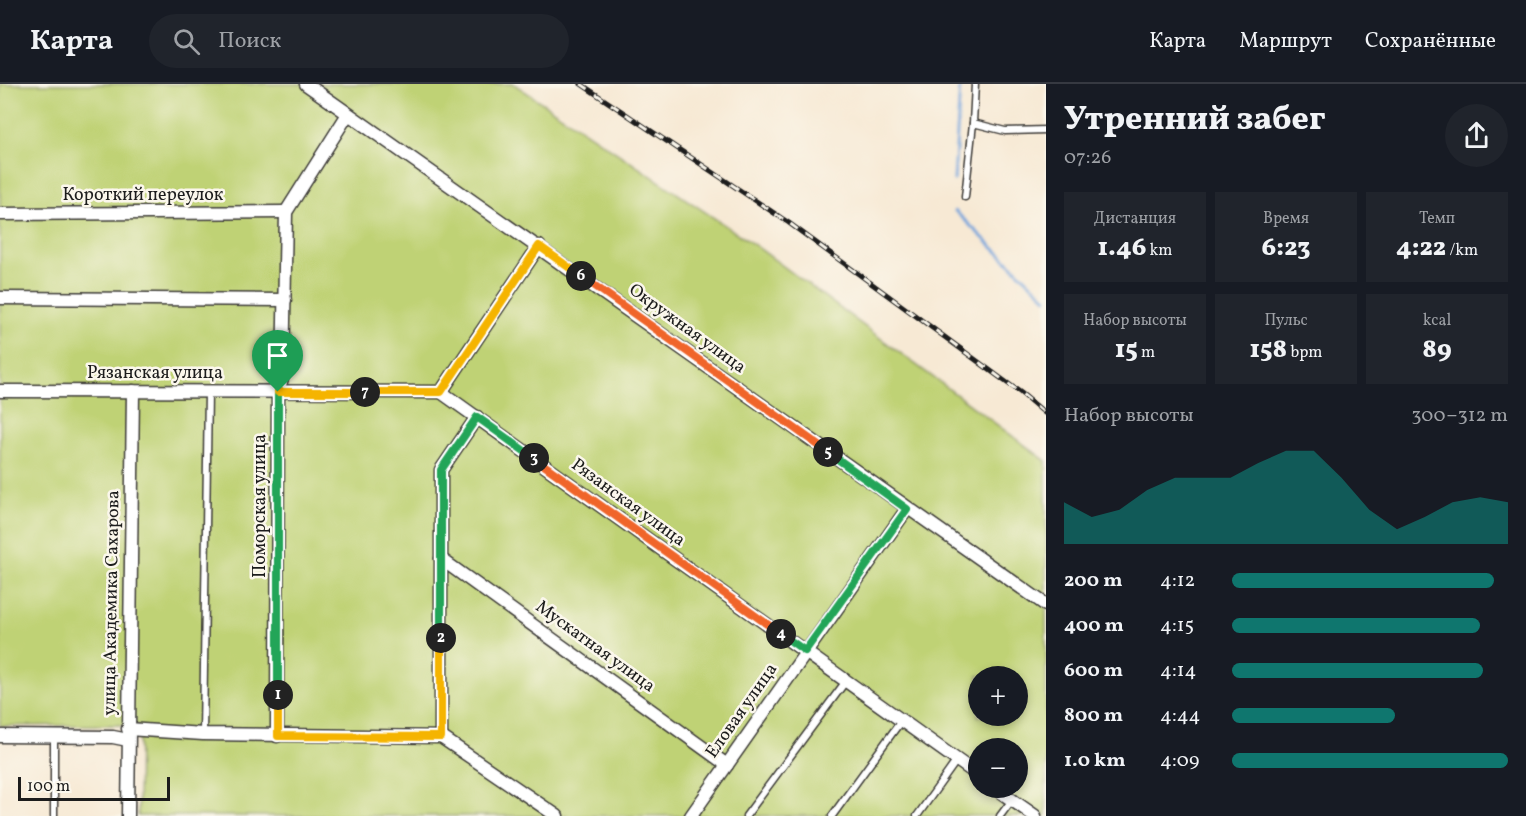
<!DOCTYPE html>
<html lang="ru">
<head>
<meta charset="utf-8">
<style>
	:root { --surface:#171b24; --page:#20242c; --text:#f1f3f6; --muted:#9ea1a6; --line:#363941; --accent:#0f766e }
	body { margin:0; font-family:Vollkorn,serif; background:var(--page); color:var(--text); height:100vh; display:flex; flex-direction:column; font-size:22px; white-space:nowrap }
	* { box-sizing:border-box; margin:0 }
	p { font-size:20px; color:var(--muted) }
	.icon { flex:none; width:33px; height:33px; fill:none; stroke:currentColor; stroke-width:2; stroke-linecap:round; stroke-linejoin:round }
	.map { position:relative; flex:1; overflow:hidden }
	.side { display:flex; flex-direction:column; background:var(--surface); width:480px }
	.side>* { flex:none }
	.controls { position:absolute; left:968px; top:582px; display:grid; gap:12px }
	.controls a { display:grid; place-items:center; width:60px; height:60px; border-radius:50%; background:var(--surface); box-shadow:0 3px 9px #0003; font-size:30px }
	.scale { position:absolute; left:18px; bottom:15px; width:152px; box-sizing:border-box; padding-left:6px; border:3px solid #1c1c1c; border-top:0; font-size:16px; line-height:21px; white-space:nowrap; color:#1c1c1c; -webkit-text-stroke:4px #fbf7ec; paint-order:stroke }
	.pin { position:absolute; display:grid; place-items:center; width:51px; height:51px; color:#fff; margin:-62px -26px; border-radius:50% 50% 50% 0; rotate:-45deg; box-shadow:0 0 6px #0007 }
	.pin .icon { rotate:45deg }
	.km { position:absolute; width:30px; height:30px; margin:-15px; border-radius:50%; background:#222; color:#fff; font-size:16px; line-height:30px; text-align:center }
	.round { display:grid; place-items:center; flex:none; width:63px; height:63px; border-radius:32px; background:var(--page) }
	.headline { display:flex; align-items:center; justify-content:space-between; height:102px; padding:0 18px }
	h1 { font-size:33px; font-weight:800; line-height:45px }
	.figures { display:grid; grid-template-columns:repeat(3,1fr); gap:9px; height:102px; padding:6px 18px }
	.figures div { display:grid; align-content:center; border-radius:0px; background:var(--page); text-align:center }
	.figures b { font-size:26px; font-weight:800 }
	.figures small { font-size:16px; font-weight:400 }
	.figures p { font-size:16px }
	.chart { height:168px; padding:12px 18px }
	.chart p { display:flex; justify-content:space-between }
	.chart svg { width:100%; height:108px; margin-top:6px; fill:var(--accent); opacity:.7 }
	ul { padding:0 18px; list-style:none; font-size:20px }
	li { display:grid; grid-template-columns:96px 72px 1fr; align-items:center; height:45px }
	li i { height:15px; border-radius:8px; background:var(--accent) }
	header { display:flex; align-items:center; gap:36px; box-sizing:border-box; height:84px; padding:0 30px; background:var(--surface); border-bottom:2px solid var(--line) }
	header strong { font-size:28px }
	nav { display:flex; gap:33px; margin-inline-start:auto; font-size:21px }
	.search { width:420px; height:54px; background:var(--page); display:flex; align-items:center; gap:15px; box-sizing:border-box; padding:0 21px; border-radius:33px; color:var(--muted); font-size:22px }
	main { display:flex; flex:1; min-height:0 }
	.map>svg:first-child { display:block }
	.grass { fill:#bfd275; stroke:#6e7748; stroke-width:1.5; fill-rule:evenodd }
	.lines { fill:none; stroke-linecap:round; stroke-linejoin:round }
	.stream { stroke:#70a2db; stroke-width:3 }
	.lane-casing { stroke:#3d3b38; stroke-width:9 }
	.street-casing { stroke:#3d3b38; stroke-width:15 }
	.lane { stroke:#fff; stroke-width:6 }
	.street { stroke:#fff; stroke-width:12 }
	.rail-casing { stroke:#1c1c1c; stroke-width:5 }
	.rail { stroke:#fbf7ec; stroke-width:3; stroke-dasharray:9; stroke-linecap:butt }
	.split-1-casing { stroke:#fff; stroke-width:12 }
	.split-2-casing { stroke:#fff; stroke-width:12 }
	.split-3-casing { stroke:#fff; stroke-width:12 }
	.split-4-casing { stroke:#fff; stroke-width:12 }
	.split-5-casing { stroke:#fff; stroke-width:12 }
	.split-6-casing { stroke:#fff; stroke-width:12 }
	.split-7-casing { stroke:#fff; stroke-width:12 }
	.split-8-casing { stroke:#fff; stroke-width:12 }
	.split-1 { stroke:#22a559; stroke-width:8 }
	.split-2 { stroke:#f5b400; stroke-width:8 }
	.split-3 { stroke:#22a559; stroke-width:8 }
	.split-4 { stroke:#f0652b; stroke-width:8 }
	.split-5 { stroke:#22a559; stroke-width:8 }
	.split-6 { stroke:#f0652b; stroke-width:8 }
	.split-7 { stroke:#f5b400; stroke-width:8 }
	.split-8 { stroke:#f5b400; stroke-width:8 }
	.labels { text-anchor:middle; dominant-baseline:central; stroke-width:5; stroke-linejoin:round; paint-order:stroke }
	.street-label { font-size:18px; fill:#1c1c1c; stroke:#fbf7ec }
</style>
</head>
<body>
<header>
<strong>Карта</strong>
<div class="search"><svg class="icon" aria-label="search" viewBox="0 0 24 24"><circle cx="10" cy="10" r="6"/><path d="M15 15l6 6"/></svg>Поиск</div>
<nav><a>Карта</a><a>Маршрут</a><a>Сохранённые</a></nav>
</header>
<main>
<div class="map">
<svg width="1046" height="732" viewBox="0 0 1046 732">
	<rect width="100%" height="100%" fill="#fbf7ec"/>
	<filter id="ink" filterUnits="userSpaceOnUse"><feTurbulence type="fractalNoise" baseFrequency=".0167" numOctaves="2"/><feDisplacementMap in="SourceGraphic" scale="12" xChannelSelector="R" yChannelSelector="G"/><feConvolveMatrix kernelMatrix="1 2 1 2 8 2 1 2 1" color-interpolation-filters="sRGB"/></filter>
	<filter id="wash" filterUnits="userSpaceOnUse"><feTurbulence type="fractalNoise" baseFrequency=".008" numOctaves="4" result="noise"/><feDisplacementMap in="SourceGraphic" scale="24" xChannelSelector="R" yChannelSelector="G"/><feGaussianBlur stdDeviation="1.35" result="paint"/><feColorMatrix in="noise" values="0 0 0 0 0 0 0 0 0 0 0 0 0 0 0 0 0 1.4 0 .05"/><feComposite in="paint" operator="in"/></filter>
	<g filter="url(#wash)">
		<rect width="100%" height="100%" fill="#f7e9d4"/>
		<path class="grass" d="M0 0H514L756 162 1046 377V732H138L139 641 0 642ZM978 592H1017V632H978ZM978 664H1017V704H978Z"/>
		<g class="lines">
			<g class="stream">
				<path d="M954 96 960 0"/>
				<path d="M955 127 1046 214"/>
			</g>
		</g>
	</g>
	<g filter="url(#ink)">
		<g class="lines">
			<g class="lane-casing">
				<g id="lane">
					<path d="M973 39 975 0"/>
					<path d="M965 113 973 39 1005 47 1046 46"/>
					<path d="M203 650 208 308"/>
					<path d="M54 732V653"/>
					<path d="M746 732 846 597"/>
					<path d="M832 732 901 637"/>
					<path d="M917 732 957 676"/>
					<path d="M1000 732 1012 716"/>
				</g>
			</g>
			<g class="street-casing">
				<g id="street">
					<path d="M306 0 1046 521"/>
					<path d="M0 130 286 128"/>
					<path d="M0 214 285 216"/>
					<path d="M0 307 441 308 978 691"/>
					<path d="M441 308 539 162"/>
					<path d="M441 475 727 681"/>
					<path d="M128 645 203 650 441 653 557 732"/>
					<path d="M0 652 113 653 128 656"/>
					<path d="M277 652 278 308 283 291 286 128 348 30"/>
					<path d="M441 653V386L477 333"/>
					<path d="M995 704 1035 732"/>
					<path d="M128 732 133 307"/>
					<path d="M691 732 907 425"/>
				</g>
			</g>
			<use href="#lane" class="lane"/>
			<use href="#street" class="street"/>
			<g class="rail-casing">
				<path id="rail" d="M581 0 789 139 1021 309 1046 330"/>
			</g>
			<use href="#rail" class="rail"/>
		</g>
	</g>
	<g class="lines" filter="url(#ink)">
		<g class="split-1-casing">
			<path id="split-1" d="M278 611V308"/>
		</g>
		<g class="split-2-casing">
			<path id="split-2" d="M278 611V652L441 653V554"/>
		</g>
		<g class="split-3-casing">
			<path id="split-3" d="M441 554V386L477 333 534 374"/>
		</g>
		<g class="split-4-casing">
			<path id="split-4" d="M534 374 781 550"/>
		</g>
		<g class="split-5-casing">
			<path id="split-5" d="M781 550 805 567 907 425 828 368"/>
		</g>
		<g class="split-6-casing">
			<path id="split-6" d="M581 192 828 368"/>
		</g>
		<g class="split-7-casing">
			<path id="split-7" d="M365 308H441L539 162 581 192"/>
		</g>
		<g class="split-8-casing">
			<path id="split-8" d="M278 308H365"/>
		</g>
		<use href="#split-1" class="split-1"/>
		<use href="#split-2" class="split-2"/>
		<use href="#split-3" class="split-3"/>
		<use href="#split-4" class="split-4"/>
		<use href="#split-5" class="split-5"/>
		<use href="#split-6" class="split-6"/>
		<use href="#split-7" class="split-7"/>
		<use href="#split-8" class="split-8"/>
	</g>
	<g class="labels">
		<g class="street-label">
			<text x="143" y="111">Короткий переулок</text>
			<text transform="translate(687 245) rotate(36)">Окружная улица</text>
			<text x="155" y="289">Рязанская улица</text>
			<text transform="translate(628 419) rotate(36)">Рязанская улица</text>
			<text transform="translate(260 422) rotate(-90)">Поморская улица</text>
			<text transform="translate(112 519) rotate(-89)">улица Академика Сахарова</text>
			<text transform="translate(595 563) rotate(36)">Мускатная улица</text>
			<text transform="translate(742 627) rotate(-55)">Еловая улица</text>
		</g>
	</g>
</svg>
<div class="controls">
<a>+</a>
<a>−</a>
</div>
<div class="scale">100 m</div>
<div class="pin" style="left:278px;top:308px;background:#1e9e55"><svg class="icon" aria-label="arrive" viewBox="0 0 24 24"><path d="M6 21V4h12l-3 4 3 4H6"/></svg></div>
<b class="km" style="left:278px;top:611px">1</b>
<b class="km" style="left:441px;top:554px">2</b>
<b class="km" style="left:534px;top:374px">3</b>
<b class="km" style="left:781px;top:550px">4</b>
<b class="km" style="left:828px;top:368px">5</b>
<b class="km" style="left:581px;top:192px">6</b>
<b class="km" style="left:365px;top:308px">7</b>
</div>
<section class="side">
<div class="headline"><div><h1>Утренний забег</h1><p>07:26</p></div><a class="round"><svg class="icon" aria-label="share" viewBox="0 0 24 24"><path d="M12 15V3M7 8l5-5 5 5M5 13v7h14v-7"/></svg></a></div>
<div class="figures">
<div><p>Дистанция</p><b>1.46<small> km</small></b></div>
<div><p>Время</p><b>6:23</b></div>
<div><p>Темп</p><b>4:22<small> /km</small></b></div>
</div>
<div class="figures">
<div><p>Набор высоты</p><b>15<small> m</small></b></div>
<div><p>Пульс</p><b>158<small> bpm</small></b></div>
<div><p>kcal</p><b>89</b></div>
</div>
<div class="chart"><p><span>Набор высоты</span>300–312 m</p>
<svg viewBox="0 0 160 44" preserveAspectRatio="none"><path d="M0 44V27L10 33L20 30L30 22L40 17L50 17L60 17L70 11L80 6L90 6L100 17L110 30L120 38L130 33L140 27L150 25L160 27V44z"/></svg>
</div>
<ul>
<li><b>200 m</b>4:12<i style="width:95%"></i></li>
<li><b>400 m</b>4:15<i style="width:90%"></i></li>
<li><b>600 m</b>4:14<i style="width:91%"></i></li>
<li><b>800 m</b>4:44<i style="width:59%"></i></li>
<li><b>1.0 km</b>4:09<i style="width:100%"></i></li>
</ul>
</section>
</main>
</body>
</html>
